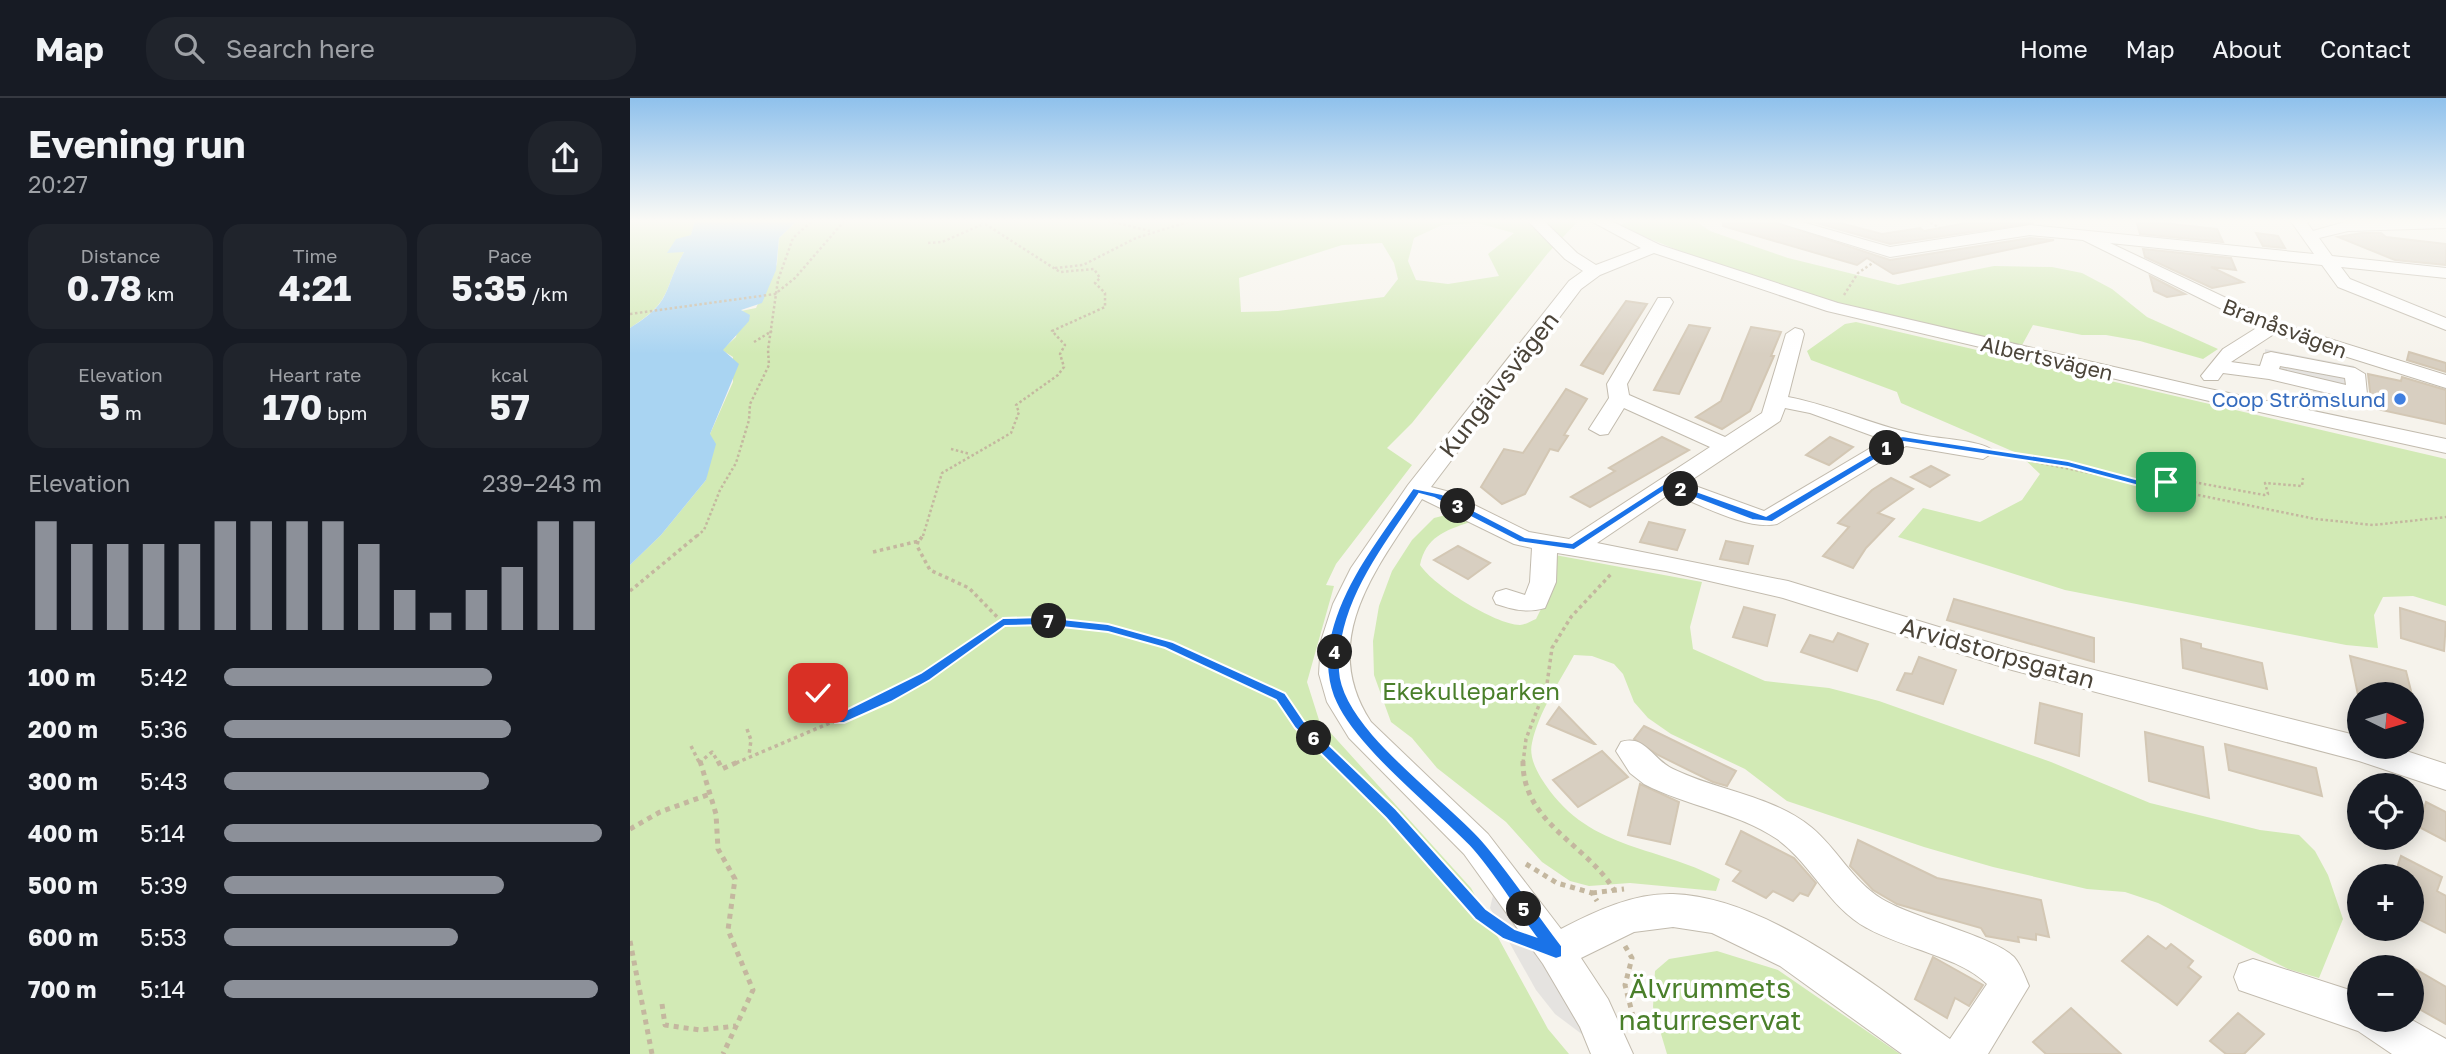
<!DOCTYPE html>
<html lang="en">
<head>
<meta charset="utf-8">
<style>
	:root { --surface:#171b24; --page:#20242c; --text:#f1f3f6; --muted:#9ea1a6; --line:#363941; --accent:#8c9099 }
	body { margin:0; font-family:"Golos Text",sans-serif; background:var(--page); color:var(--text); height:100vh; display:flex; flex-direction:column; font-size:26px; white-space:nowrap }
	* { box-sizing:border-box; margin:0 }
	p { font-size:23px; color:var(--muted) }
	.icon { flex:none; width:38px; height:38px; fill:none; stroke:currentColor; stroke-width:2; stroke-linecap:round; stroke-linejoin:round }
	.map { position:relative; flex:1; overflow:hidden }
	.sheet { display:flex; flex-direction:column; background:var(--surface); width:630px }
	.sheet>* { flex:none }
	.needle { width:46px; rotate:95deg }
	.buttons { position:absolute; left:1717px; top:584px; display:grid; gap:14px }
	.buttons a { display:grid; place-items:center; width:77px; height:77px; border-radius:50%; background:var(--surface); box-shadow:0 4px 18px #0003; font-size:35px }
	.pin { position:absolute; display:grid; place-items:center; width:60px; height:60px; color:#fff; margin:-30px; border-radius:14px; box-shadow:0 4px 10px #0006 }
	.km { position:absolute; width:35px; height:35px; margin:-18px; border-radius:50%; background:#222; color:#fff; font-size:19px; line-height:35px; text-align:center }
	.round { display:grid; place-items:center; flex:none; width:74px; height:74px; border-radius:28px; background:var(--page) }
	.headline { display:flex; align-items:center; justify-content:space-between; height:119px; padding:0 28px }
	h1 { font-size:38px; font-weight:700; line-height:52px }
	.figures { display:grid; grid-template-columns:repeat(3,1fr); gap:10px; height:119px; padding:7px 28px }
	.figures div { display:grid; align-content:center; border-radius:18px; background:var(--page); text-align:center }
	.figures b { font-size:35px; font-weight:700 }
	.figures small { font-size:19px; font-weight:400 }
	.figures p { font-size:19px }
	.chart { height:196px; padding:14px 28px }
	.chart p { display:flex; justify-content:space-between }
	.chart svg { width:100%; height:126px; margin-top:7px; stroke:var(--accent); stroke-width:6 }
	ul { padding:0 28px; list-style:none; font-size:23px }
	li { display:grid; grid-template-columns:112px 84px 1fr; align-items:center; height:52px }
	li i { height:18px; border-radius:9px; background:var(--accent) }
	header { display:flex; align-items:center; gap:42px; box-sizing:border-box; height:98px; padding:0 35px; background:var(--surface); border-bottom:2px solid var(--line) }
	header strong { font-size:33px }
	nav { display:flex; gap:38px; margin-inline-start:auto; font-size:24px }
	.search { width:490px; height:63px; background:var(--page); display:flex; align-items:center; gap:18px; box-sizing:border-box; padding:0 24px; border-radius:28px; color:var(--muted); font-size:26px }
	main { display:flex; flex:1; min-height:0 }
	.map>svg:first-child { display:block }
	.green { fill:#d2eab5; fill-rule:evenodd }
	.parking { fill:#e5e3e0 }
	.water { fill:#a9d4f2 }
	.building { fill:#d8cfc1; stroke:#d3c7b4; stroke-width:2 }
	.lines { fill:none; stroke-linecap:round; stroke-linejoin:round }
	.minor-casing { stroke:#c2bbae; stroke-width:2 }
	.path-far2 { stroke:#c4b79f; stroke-width:2.5; stroke-dasharray:2.5 2.5; stroke-linecap:butt }
	.path-far1 { stroke:#c4b79f; stroke-width:3.5; stroke-dasharray:3.5 3.5; stroke-linecap:butt }
	.path { stroke:#c4b79f; stroke-width:5; stroke-dasharray:5 5; stroke-linecap:butt }
	.minor { fill:#fff; fill-rule:evenodd }
	.route { fill:#1a73e8; stroke:#fff; stroke-width:2 }
	.shop-dot { fill:#3f7fe0; stroke:#fff; stroke-width:2.5 }
	.labels { text-anchor:middle; dominant-baseline:central; stroke-width:7; stroke-linejoin:round; paint-order:stroke }
	.far-street-label { font-size:21px; fill:#4b4439; stroke:#fff }
	.far-shop-label { font-size:21px; fill:#366cbe; stroke:#fff; text-anchor:end }
	.street-label { font-size:24px; fill:#4b4439; stroke:#fff }
	.park-label { font-size:24px; fill:#4a7f2a; stroke:#fff }
	.near-park-label { font-size:28px; fill:#4a7f2a; stroke:#fff }
</style>
</head>
<body>
<header>
<strong>Map</strong>
<div class="search"><svg class="icon" aria-label="search" viewBox="0 0 24 24"><circle cx="10" cy="10" r="6"/><path d="M15 15l6 6"/></svg>Search here</div>
<nav><a>Home</a><a>Map</a><a>About</a><a>Contact</a></nav>
</header>
<main>
<section class="sheet">
<div class="headline"><div><h1>Evening run</h1><p>20:27</p></div><a class="round"><svg class="icon" aria-label="share" viewBox="0 0 24 24"><path d="M12 15V3M7 8l5-5 5 5M5 13v7h14v-7"/></svg></a></div>
<div class="figures">
<div><p>Distance</p><b>0.78<small> km</small></b></div>
<div><p>Time</p><b>4:21</b></div>
<div><p>Pace</p><b>5:35<small> /km</small></b></div>
</div>
<div class="figures">
<div><p>Elevation</p><b>5<small> m</small></b></div>
<div><p>Heart rate</p><b>170<small> bpm</small></b></div>
<div><p>kcal</p><b>57</b></div>
</div>
<div class="chart"><p><span>Elevation</span>239–243 m</p>
<svg viewBox="0 0 160 44" preserveAspectRatio="none"><path d="M5 44V6M15 44V14M25 44V14M35 44V14M45 44V14M55 44V6M65 44V6M75 44V6M85 44V6M95 44V14M105 44V30M115 44V38M125 44V30M135 44V22M145 44V6M155 44V6"/></svg>
</div>
<ul>
<li><b>100 m</b>5:42<i style="width:71%"></i></li>
<li><b>200 m</b>5:36<i style="width:76%"></i></li>
<li><b>300 m</b>5:43<i style="width:70%"></i></li>
<li><b>400 m</b>5:14<i style="width:100%"></i></li>
<li><b>500 m</b>5:39<i style="width:74%"></i></li>
<li><b>600 m</b>5:53<i style="width:62%"></i></li>
<li><b>700 m</b>5:14<i style="width:99%"></i></li>
</ul>
</section>
<div class="map">
<svg width="1816" height="956" viewBox="0 0 1816 956">
	<rect width="100%" height="100%" fill="#f6f3ec"/>
	<g class="green">
		<path d="M0 122H65L61 137 47 154H54C32 193 44 202 0 230Z"/>
		<path d="M168 122H949L918 155 782 325 757 350 782 367 706 466 696 487 704 488 677 584 689 622 841 790 918 931 939 956H0V467L31 437 76 382 80 336 103 284V259L92 252 106 239 111 213 126 210 147 166 149 140ZM847 125 884 135 858 156 869 178 818 186 786 182 778 163 784 140 812 127ZM752 145 764 165 768 181 754 199 648 213 611 214 609 180 712 147Z"/>
		<path d="M1000 122H1064L1080 133 1158 160 1268 187 1364 168 1422 169 1452 175 1482 191 1517 219 1588 251 1573 261 1510 243 1476 237H1452L1403 227 1391 249 1192 203 1081 166 989 128Z"/>
		<path d="M1226 224 1816 361V508L1783 498 1753 499 1744 517 1748 550 1716 547 1435 492 1268 439 1293 410 1350 424 1392 402 1410 376 1389 356 1271 305 1267 294 1181 262 1177 253 1215 226Z"/>
		<path d="M820 416 840 424C814 433 796 439 790 467 804 488 864 526 890 527 895 527 901 523 906 521L916 501 925 457 1072 484 1060 529 1063 551 1135 583 1199 590 1249 603 1421 664 1520 705 1630 732 1669 737 1685 753 1698 777 1713 821 1689 880 1658 871 1528 805 1495 794 1457 791 1363 769 1294 749 1157 703 1115 671 1041 636 1018 620 1004 604 993 576 984 566 962 558 944 557C929 585 909 613 902 645 899 657 905 670 911 680 956 753 1024 746 1090 781L1086 793 1000 785 959 788 940 783 912 764 876 724 807 670 782 640 761 624 744 577 743 543 749 508 762 473 782 442 804 420Z"/>
		<path d="M1087 853 1148 872 1270 956H1037L1023 909 1025 873 1039 861Z"/>
	</g>
	<g class="parking">
		<path d="M1635 251 1724 268 1731 304 1683 294V282L1646 275 1635 256Z"/>
		<path d="M865 789 971 942 953 937 925 916 906 892 860 810Z"/>
	</g>
	<path class="water" d="M65 122H168L149 140 146 172 132 205 111 212 120 217 119 223 93 252 109 266 80 336 86 346 76 382 31 437 0 467V230C44 203 32 193 54 154L37 155 46 141 61 137Z"/>
	<g class="building">
		<path d="M1093 122H1138L1260 162 1400 140 1424 142 1263 176 1237 160 1227 167 1093 128Z"/>
		<path d="M1176 122H1199L1252 136 1290 130 1294 133 1352 122H1397L1402 125 1260 146Z"/>
		<path d="M1506 122 1587 131 1593 144 1510 136Z"/>
		<path d="M1626 135 1648 138 1655 150 1633 148Z"/>
		<path d="M1732 135H1751L1756 139 1816 146V167L1765 162 1708 139Z"/>
		<path d="M1513 151 1601 160 1606 172 1581 169 1613 184 1582 190 1515 159Z"/>
		<path d="M1520 178 1555 196 1537 199 1524 193Z"/>
		<path d="M996 203 1017 206 973 276 951 267Z"/>
		<path d="M1059 227 1080 230 1049 296 1024 292Z"/>
		<path d="M1121 229 1151 234 1141 258H1144L1120 313 1092 331 1066 319 1091 303Z"/>
		<path d="M1779 254 1816 265V274L1777 262Z"/>
		<path d="M1738 276 1771 283 1772 279 1816 292V326L1742 310Z"/>
		<path d="M936 291 957 301 934 337 938 338 928 353 920 351 895 396 872 406 851 389 874 351 893 355Z"/>
		<path d="M1032 339 1059 352 960 409 941 399 985 373 979 370Z"/>
		<path d="M1200 339 1223 349 1199 367 1176 357Z"/>
		<path d="M1301 368 1319 377 1300 389 1281 379Z"/>
		<path d="M1261 380 1283 391 1248 415 1264 421 1236 450 1223 470 1193 458 1219 429 1208 425 1242 392Z"/>
		<path d="M1019 424 1055 432 1047 452 1010 444Z"/>
		<path d="M1096 443 1123 448 1118 466 1090 461Z"/>
		<path d="M828 448 860 465 838 481 804 462Z"/>
		<path d="M1324 501 1464 540V564L1317 522Z"/>
		<path d="M1114 509 1145 517 1137 548 1103 539Z"/>
		<path d="M1770 510 1816 524 1814 553 1771 540Z"/>
		<path d="M1208 535 1238 546 1227 573 1171 554 1180 537 1203 544Z"/>
		<path d="M1551 541 1571 546V550L1632 565 1637 591 1553 570Z"/>
		<path d="M1720 558 1776 573 1782 597H1728Z"/>
		<path d="M1289 559 1326 572 1313 606 1267 592 1275 575 1282 576Z"/>
		<path d="M1410 605 1452 616 1449 658 1405 645Z"/>
		<path d="M929 609 965 646H964L917 626Z"/>
		<path d="M1014 628 1106 673 1097 688 1083 684 1028 657 1004 641Z"/>
		<path d="M1515 634 1573 649 1579 700 1519 683Z"/>
		<path d="M1595 646 1686 670 1692 698 1599 672Z"/>
		<path d="M972 653 998 679 948 709 923 682Z"/>
		<path d="M1010 686 1049 704 1040 746 998 737Z"/>
		<path d="M1796 704 1816 714V743L1789 729Z"/>
		<path d="M1111 733 1164 760 1186 785 1178 798 1170 795 1163 803 1143 793 1136 800 1103 783 1111 773 1096 766Z"/>
		<path d="M1228 742 1307 780 1411 802 1419 839 1406 836V842L1388 839 1389 844 1356 838 1351 830 1267 806 1243 792 1220 768Z"/>
		<path d="M1771 758 1812 779 1807 793 1816 798V835L1782 818V779H1764Z"/>
		<path d="M1518 838 1536 851 1541 846 1563 863 1558 869 1571 879 1547 907 1492 863Z"/>
		<path d="M1303 859 1353 887 1339 908 1325 900 1317 920 1285 901Z"/>
		<path d="M1782 869 1816 889V926L1782 907Z"/>
		<path d="M1441 910 1491 956H1416L1403 944Z"/>
		<path d="M1608 915 1634 936 1614 956H1596L1580 943Z"/>
	</g>
	<g class="lines">
		<g class="minor-casing">
			<g id="minor">
				<path d="M897 122H913L947 155 966 167 1011 150 959 122H979L1030 147 1208 205 1575 290 1816 341V355L1575 302 1197 213 1024 155 970 177 951 191 801 389 816 393 899 434 939 441 1080 349 994 310 978 336 970 337 959 331 979 300 977 286 1028 200H1040L1043 204 997 286 999 297 1095 339 1132 315 1156 236 1165 230 1172 232 1174 236 1158 299C1206 308 1250 331 1297 338 1312 341 1357 343 1364 354L1353 361 1276 348 1147 426C1118 433 1069 406 1041 395L967 445 1158 483 1384 552 1729 638V649H1764L1816 666V692L1729 663 1382 572 1153 500 1036 473 927 455 926 484 915 510C896 515 885 512 866 506L863 500 866 494 876 491 895 497 900 484 902 450 884 446 792 401C747 470 687 542 741 624L858 736 931 831C965 813 1004 795 1043 796 1138 799 1245 888 1320 941L1357 886C1330 859 1272 850 1237 830 1198 809 1182 766 1147 741 1107 714 1056 708 1014 686L1000 675 986 653 991 644C1015 636 1022 661 1043 671 1088 693 1141 697 1181 729 1207 750 1222 783 1252 801 1283 820 1365 839 1384 859 1391 867 1395 879 1399 888L1358 956H1272L1150 868 1082 835 1043 829 1004 834 951 860 978 901 1003 956H961L950 929 913 866 834 756 719 640 697 604 689 576 691 543 703 506 721 470 778 387 939 183 953 173 935 161ZM1155 310 1180 315 1254 342 1134 413 1057 385 1150 323Z"/>
				<path d="M1140 122H1165L1260 149 1400 127 1684 156 1660 122H1675L1683 133 1718 123 1816 122V130L1718 133 1689 140 1702 158 1816 170V180L1711 169 1720 181 1816 220V232L1708 189 1692 167 1480 145 1649 225 1816 277V290L1644 236 1601 264 1630 268 1634 256 1641 254 1725 270 1735 276 1737 296 1727 302 1639 281 1593 275 1588 282H1574L1571 278 1593 251 1628 229 1453 142 1400 137 1260 159ZM1650 268 1715 280 1716 287 1649 271Z"/>
				<path d="M1623 861 1729 895V922H1782L1816 941V956H1762L1728 933 1609 892 1604 879 1609 866Z"/>
			</g>
		</g>
		<g class="path-far2">
			<path d="M474 122 520 133"/>
			<path d="M1296 122 1310 130"/>
			<path d="M298 145 312 144 351 127"/>
			<path d="M425 170 453 167 506 140 564 122"/>
			<path d="M1214 197 1228 175 1244 164"/>
			<path d="M0 216 145 196 165 180 215 122"/>
			<path d="M124 244 142 233"/>
			<path d="M321 351 340 356"/>
			<path d="M1372 357 1686 421 1743 427 1816 419"/>
			<path d="M1514 385 1563 384 1634 397 1638 396 1635 385 1672 388 1673 380"/>
			<path d="M67 438 74 432 90 392 106 365 119 322 120 306 139 267 138 252 148 182 163 140 183 122"/>
			<path d="M293 438 312 375 381 335 389 314 386 307 428 277 434 269 430 256 435 247 422 233 475 209V195L465 185 470 180 464 171 430 174 349 122"/>
		</g>
		<g class="path-far1">
			<path d="M288 443 287 448 300 472 339 490 372 524"/>
			<path d="M243 454 289 443 294 436"/>
			<path d="M0 493 69 436"/>
			<path d="M176 589 201 607 209 621"/>
			<path d="M117 631 121 642 119 657"/>
			<path d="M61 648 69 664"/>
			<path d="M69 665 82 654 89 665"/>
			<path d="M106 665 256 601 296 579 372 524 413 523 478 530 539 547 651 599 669 626 709 665"/>
			<path d="M893 665 896 641 917 586 922 550 941 519 982 475"/>
		</g>
		<g class="path">
			<path d="M70 663 86 716 88 751 105 781 98 832 123 892 93 956"/>
			<path d="M88 663 92 671 110 663"/>
			<path d="M707 663 761 716 850 816 876 833"/>
			<path d="M893 663C892 725 957 746 984 792"/>
			<path d="M0 731 30 714 80 696"/>
			<path d="M896 766 927 785 962 795 967 803"/>
			<path d="M962 795 994 791"/>
			<path d="M0 843 22 956"/>
			<path d="M995 848 1002 860 995 887 1007 934"/>
			<path d="M32 906 35 927 70 932 106 928"/>
		</g>
		<use href="#minor" class="minor"/>
	</g>
	<linearGradient id="sky" x2="0" y2="1"><stop stop-color="#8fc1ec"/><stop offset="0.48" stop-color="#fbfaf6"/><stop offset="1" stop-color="#fbfaf6" stop-opacity="0"/></linearGradient>
	<rect width="1816" height="256" fill="url(#sky)"/>
	<path class="route" d="M1272 338 1438 363 1509 382 1536 381 1541 384 1509 388 1438 369 1274 344 1142 424 1122 422 1039 390 944 452 889 444 804 400 789 396C754 449 707 506 710 573 713 630 814 699 852 742 881 775 905 813 932 848V859L926 861 873 841 845 821 756 720 665 630 646 602 535 550 478 534 413 527 375 528 300 582 261 604 214 625H205L181 595 188 590 192 591 212 614 291 575 373 520 413 519 478 526 543 544 655 595 674 623 766 711 856 811 885 831 905 838C883 809 864 775 839 748 802 710 727 651 706 605 697 587 695 562 699 543 710 486 751 437 783 390L812 396 895 439 942 445 1038 383 1136 418Z"/>
	<circle class="shop-dot" cx="1770" cy="301" r="7"/>
	<g class="labels">
		<g class="far-street-label">
			<text transform="translate(1655 230) rotate(21)">Branåsvägen</text>
			<text transform="translate(1417 260) rotate(13)">Albertsvägen</text>
		</g>
		<g class="far-shop-label">
			<text x="1756" y="301">Coop Strömslund</text>
		</g>
		<g class="street-label">
			<text transform="translate(868 286) rotate(-52)">Kungälvsvägen</text>
			<text transform="translate(1368 554) rotate(16)">Arvidstorpsgatan</text>
		</g>
		<g class="park-label">
			<text x="841" y="592">Ekekulleparken</text>
		</g>
		<g class="near-park-label">
			<text x="1080" y="889">Älvrummets<tspan x="1080" dy="32">naturreservat</tspan></text>
		</g>
	</g>
</svg>
<div class="buttons">
<a><svg class="needle" viewBox="-14 -14 28 28"><path d="M0-13l5 13h-10z" fill="#e53935"/><path d="M0 13l5-13h-10z" fill="#9ea1a6"/></svg></a>
<a><svg class="icon" aria-label="locate" viewBox="0 0 24 24"><circle cx="12" cy="12" r="6"/><path d="M12 2v4M12 18v4M2 12h4M18 12h4"/></svg></a>
<a>+</a>
<a>−</a>
</div>
<div class="pin" style="left:1536px;top:384px;background:#1e9e55"><svg class="icon" aria-label="arrive" viewBox="0 0 24 24"><path d="M6 21V4h12l-3 4 3 4H6"/></svg></div>
<div class="pin" style="left:188px;top:595px;background:#d93025"><svg class="icon" aria-label="check" viewBox="0 0 24 24"><path d="M5 12l5 5 9-10"/></svg></div>
<b class="km" style="left:1257px;top:350px">1</b>
<b class="km" style="left:1051px;top:391px">2</b>
<b class="km" style="left:828px;top:408px">3</b>
<b class="km" style="left:705px;top:554px">4</b>
<b class="km" style="left:894px;top:811px">5</b>
<b class="km" style="left:684px;top:640px">6</b>
<b class="km" style="left:419px;top:523px">7</b>
</div>
</main>
</body>
</html>
